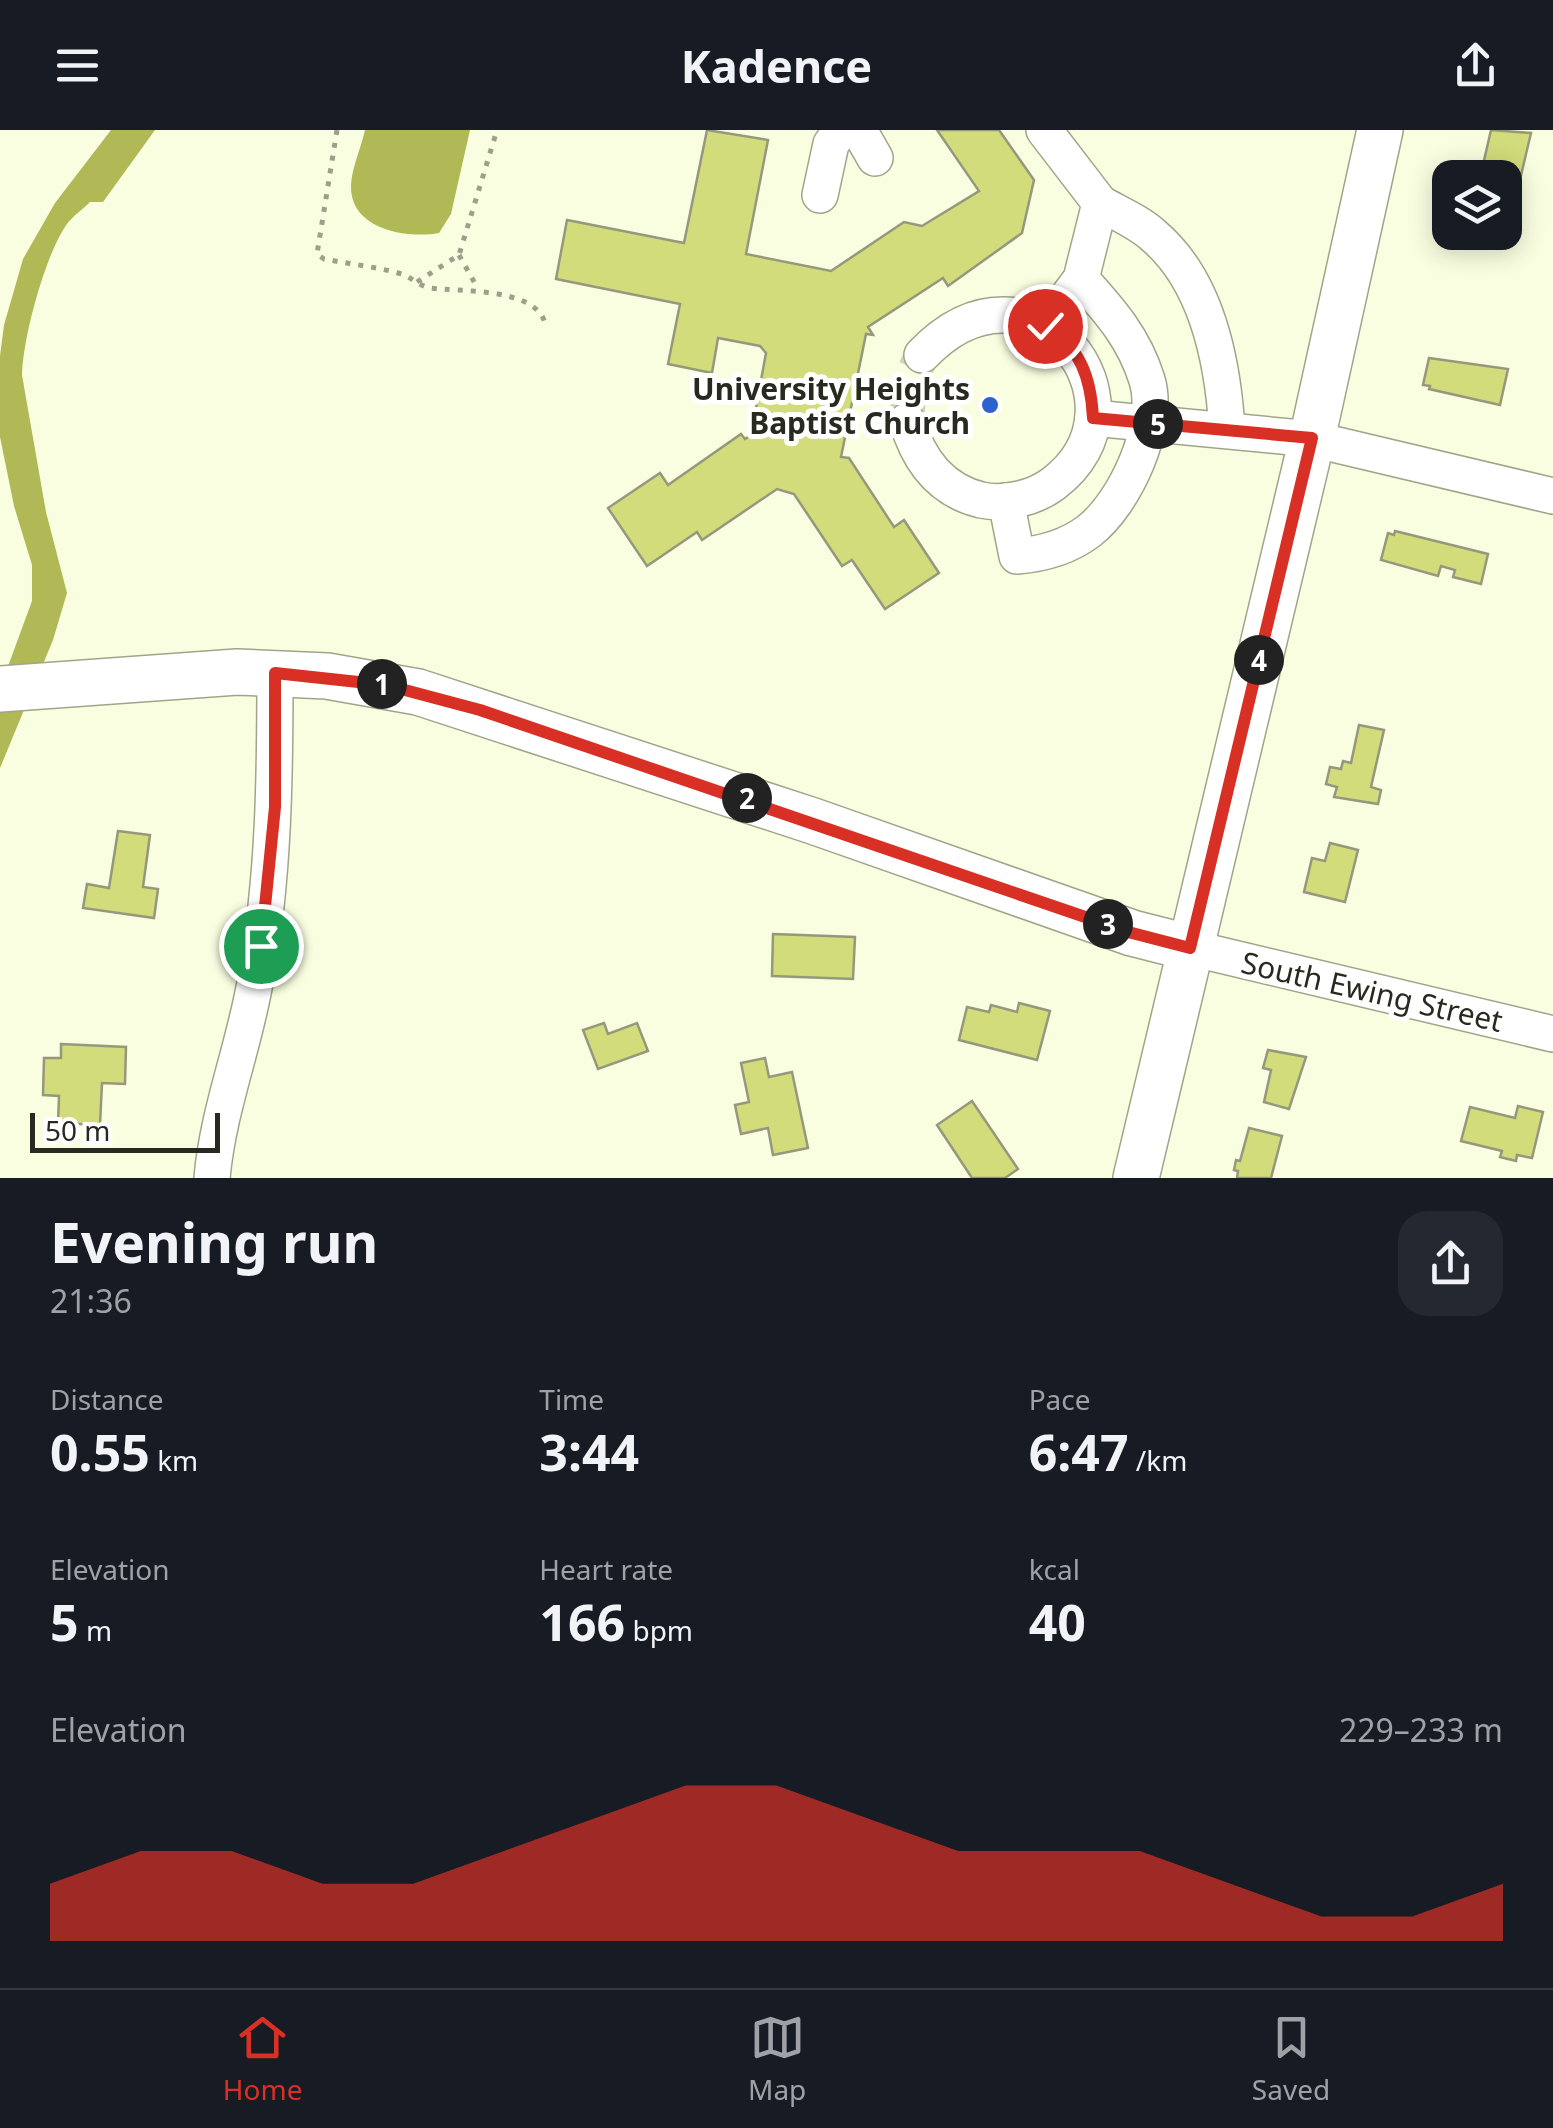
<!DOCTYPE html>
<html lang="en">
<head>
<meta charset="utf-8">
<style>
	:root { --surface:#171b24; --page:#242831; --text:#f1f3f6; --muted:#9ea1a6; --line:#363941; --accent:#d93025 }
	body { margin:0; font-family:"Noto Sans",sans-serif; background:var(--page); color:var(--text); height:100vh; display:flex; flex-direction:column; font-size:38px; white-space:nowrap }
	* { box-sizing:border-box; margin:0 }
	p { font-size:32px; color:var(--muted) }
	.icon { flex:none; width:55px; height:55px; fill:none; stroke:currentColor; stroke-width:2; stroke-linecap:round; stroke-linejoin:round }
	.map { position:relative; height:1048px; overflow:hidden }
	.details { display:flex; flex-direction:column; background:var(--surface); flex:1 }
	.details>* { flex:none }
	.buttons { position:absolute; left:1432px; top:30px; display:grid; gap:20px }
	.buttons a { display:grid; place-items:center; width:90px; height:90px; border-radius:20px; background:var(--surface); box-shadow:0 5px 25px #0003; font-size:50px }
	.scale { position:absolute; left:30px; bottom:25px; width:190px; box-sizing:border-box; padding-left:10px; border:5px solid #292a1f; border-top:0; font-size:28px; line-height:35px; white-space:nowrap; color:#292a1f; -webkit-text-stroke:8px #fff; paint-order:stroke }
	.pin { position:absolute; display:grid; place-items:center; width:85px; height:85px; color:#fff; margin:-42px; border:5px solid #fff; border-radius:50%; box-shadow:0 2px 10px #0007 }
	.km { position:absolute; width:50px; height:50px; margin:-25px; border-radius:50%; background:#222; color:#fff; font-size:28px; line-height:50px; text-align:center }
	.round { display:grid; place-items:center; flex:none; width:105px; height:105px; border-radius:30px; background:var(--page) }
	.summary { display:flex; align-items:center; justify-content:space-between; height:170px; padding:0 50px }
	h1 { font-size:55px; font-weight:700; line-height:75px }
	.stats { display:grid; grid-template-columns:repeat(3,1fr); gap:15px; height:170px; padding:10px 50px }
	.stats div { display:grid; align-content:center }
	.stats b { font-size:50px; font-weight:700 }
	.stats small { font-size:28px; font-weight:400 }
	.stats p { font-size:28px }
	.chart { height:280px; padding:20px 50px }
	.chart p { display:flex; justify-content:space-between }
	.chart svg { width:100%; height:180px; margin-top:10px; fill:var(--accent); opacity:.7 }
	header { display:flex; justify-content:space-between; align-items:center; height:130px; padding:0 50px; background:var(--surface); font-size:45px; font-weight:700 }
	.tab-bar { display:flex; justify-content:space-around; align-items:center; height:140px; border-top:2px solid var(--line); background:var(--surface); font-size:28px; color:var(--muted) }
	.tab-bar a { display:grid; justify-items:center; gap:5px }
	.tab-bar .selected { color:var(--accent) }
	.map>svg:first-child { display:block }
	.water { fill:#b1b957 }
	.building { fill:#d3dc7a; stroke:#95987d; stroke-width:2.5 }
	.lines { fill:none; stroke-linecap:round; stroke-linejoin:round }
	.minor-tunnel { stroke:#d0d4ba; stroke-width:35; stroke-dasharray:35 18; stroke-linecap:butt }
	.minor-casing { stroke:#a1a489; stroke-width:38 }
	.major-casing { stroke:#a1a489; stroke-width:48 }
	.path { stroke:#9d9f8a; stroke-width:5; stroke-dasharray:5 8; stroke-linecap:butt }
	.minor { stroke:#fff; stroke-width:35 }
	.major { stroke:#fff; stroke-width:45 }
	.route-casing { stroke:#fff; stroke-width:20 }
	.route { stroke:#d93025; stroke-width:12 }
	.poi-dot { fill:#2e61d0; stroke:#fff; stroke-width:4 }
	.labels { text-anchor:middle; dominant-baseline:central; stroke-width:10; stroke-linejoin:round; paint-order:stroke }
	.poi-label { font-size:30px; font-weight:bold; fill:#292a1f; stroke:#fff; text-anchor:end }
	.street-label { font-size:30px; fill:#292a1f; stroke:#fff }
</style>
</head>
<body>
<header><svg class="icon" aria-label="menu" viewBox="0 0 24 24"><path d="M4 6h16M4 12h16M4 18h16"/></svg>Kadence<svg class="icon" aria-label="share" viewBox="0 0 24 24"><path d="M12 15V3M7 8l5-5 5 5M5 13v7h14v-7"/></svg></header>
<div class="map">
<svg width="1553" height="1048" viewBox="0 0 1553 1048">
	<rect width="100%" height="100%" fill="#fafee1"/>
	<g class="water">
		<path d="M111 0H155L103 72H90C83 79 73 86 67 94 45 125 23 207 22 245L46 382 67 463 53 510 0 638V558L32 471V435L14 376 0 307V226L4 195 23 129 55 73Z"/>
		<path d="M365 0H470L451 84 439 103C406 109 349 99 351 55 352 37 361 18 365 0Z"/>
	</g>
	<g class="building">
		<path d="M707 0 768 10 746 124 831 141 904 92 922 96 979 61 937 0H999L1034 50 1022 103 948 156 943 148 868 197 873 205 866 204 841 327 849 328 894 397 904 390 939 443 885 479 852 430 842 436 794 364 777 359 702 410 697 402 647 436 608 378 660 343 668 355 741 304 745 309 751 305 766 223 760 216 718 208 712 243 668 234 680 174 556 149 567 90 684 113Z"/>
		<path d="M1491 0 1531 3 1514 75 1505 73V48H1480Z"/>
		<path d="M1429 228 1508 239 1500 275 1429 259 1430 256 1423 255Z"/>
		<path d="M1395 401 1488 424 1481 454 1453 447 1455 440 1441 436 1438 446 1381 430 1388 403 1394 405Z"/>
		<path d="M1359 595 1384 600 1371 657 1381 660 1378 674 1334 667 1337 657 1326 654 1330 637 1341 639 1343 631 1351 633Z"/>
		<path d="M118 701 150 705 143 757 158 759 154 788 83 778 87 754 109 758Z"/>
		<path d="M1330 713 1358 720 1345 772 1304 762 1312 728 1325 731Z"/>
		<path d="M773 804 855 807 853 849 772 846Z"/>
		<path d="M1019 873 1050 881 1037 930 959 910 967 877 989 882 991 875 1017 882Z"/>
		<path d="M604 893 608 904 637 893 648 921 598 939 583 900Z"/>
		<path d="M61 914 126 917 125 954 102 953 100 995 58 993 59 966 43 965 44 928H61Z"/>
		<path d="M1268 920 1306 927 1289 979 1264 972 1271 940 1263 938Z"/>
		<path d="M765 928 769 947 792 942 808 1018 773 1025 768 998 741 1004 735 975 749 972 741 933Z"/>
		<path d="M972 971 1018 1039 1005 1048H972L937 995Z"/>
		<path d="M1518 976 1543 982 1532 1028 1517 1025 1516 1031 1500 1027 1502 1021 1461 1011 1470 977 1515 988Z"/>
		<path d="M1249 998 1282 1006 1271 1048H1237L1238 1041 1234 1040 1236 1030 1240 1031Z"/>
	</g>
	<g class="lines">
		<path class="minor-tunnel" d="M907 291 909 253 922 225"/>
		<g class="minor-casing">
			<g id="minor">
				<path d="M859 0 875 28"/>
				<path d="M1044 0 1100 73 1081 149 1045 197"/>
				<path d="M820 65 831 14 841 0"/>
				<path d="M1100 73C1117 83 1139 92 1154 106 1208 152 1223 233 1227 300"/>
				<path d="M1093 288 1312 309 1553 366"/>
				<path d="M907 291C918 329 940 360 981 370 1005 375 1034 368 1053 354 1160 274 1032 109 922 225"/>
				<path d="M1006 371 1017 426C1042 424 1068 417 1089 401 1125 373 1161 295 1147 250 1134 208 1110 181 1081 149"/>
				<path d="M1191 818 1553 904"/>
				<path d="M212 1048C218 979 245 915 256 847 274 746 275 645 275 543"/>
			</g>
		</g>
		<g class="major-casing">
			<g id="major">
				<path d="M0 559 237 542 327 546 418 562 813 691 1132 803 1191 818"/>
				<path d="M1136 1048 1312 309 1380 0"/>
			</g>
		</g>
		<g class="path">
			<path d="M337 0 317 124 324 129C350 134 377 137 402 144 412 148 420 156 430 158 459 162 535 157 545 193"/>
			<path d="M459 125 477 157"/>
			<path d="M417 152 459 125 497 0"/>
		</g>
		<use href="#minor" class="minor"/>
		<use href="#major" class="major"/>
	</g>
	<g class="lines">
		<g class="route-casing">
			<path id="route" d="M261 816 275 677V543L386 555 480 580 1132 803 1190 818 1312 308 1093 288C1091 249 1081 217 1045 196"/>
		</g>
		<use href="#route" class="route"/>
	</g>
	<circle class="poi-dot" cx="990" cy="275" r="10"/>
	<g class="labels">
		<g class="poi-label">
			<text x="970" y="258">University Heights<tspan x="970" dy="34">Baptist Church</tspan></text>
		</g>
		<g class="street-label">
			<text transform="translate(1372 861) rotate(13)">South Ewing Street</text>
		</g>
	</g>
</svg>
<div class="buttons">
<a><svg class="icon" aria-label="layers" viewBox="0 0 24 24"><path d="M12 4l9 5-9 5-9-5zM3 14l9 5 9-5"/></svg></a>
</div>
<div class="scale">50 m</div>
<div class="pin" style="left:261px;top:816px;background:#1e9e55"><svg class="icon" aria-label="arrive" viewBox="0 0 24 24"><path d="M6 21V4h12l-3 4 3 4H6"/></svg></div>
<div class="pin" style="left:1045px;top:196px;background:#d93025"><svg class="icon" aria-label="check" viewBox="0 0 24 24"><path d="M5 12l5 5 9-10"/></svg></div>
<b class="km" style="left:382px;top:554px">1</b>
<b class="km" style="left:747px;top:668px">2</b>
<b class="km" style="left:1108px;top:794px">3</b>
<b class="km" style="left:1259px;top:530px">4</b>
<b class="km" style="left:1158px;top:294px">5</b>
</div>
<section class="details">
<div class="summary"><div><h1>Evening run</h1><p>21:36</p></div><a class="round"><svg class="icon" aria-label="share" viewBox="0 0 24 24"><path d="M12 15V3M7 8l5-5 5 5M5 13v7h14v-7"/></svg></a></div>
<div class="stats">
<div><p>Distance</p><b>0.55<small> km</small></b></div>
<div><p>Time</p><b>3:44</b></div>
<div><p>Pace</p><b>6:47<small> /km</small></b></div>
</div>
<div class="stats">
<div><p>Elevation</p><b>5<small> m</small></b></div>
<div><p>Heart rate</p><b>166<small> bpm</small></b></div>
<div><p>kcal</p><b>40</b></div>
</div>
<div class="chart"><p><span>Elevation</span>229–233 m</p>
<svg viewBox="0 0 160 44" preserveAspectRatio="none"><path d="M0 44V30L10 22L20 22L30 30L40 30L50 22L60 14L70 6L80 6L90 14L100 22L110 22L120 22L130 30L140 38L150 38L160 30V44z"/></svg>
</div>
</section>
<nav class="tab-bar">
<a class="selected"><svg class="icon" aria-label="home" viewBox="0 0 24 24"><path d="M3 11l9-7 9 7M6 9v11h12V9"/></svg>Home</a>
<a><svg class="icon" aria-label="map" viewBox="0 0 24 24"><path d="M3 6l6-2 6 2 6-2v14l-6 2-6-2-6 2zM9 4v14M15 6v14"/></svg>Map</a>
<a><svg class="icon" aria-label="saved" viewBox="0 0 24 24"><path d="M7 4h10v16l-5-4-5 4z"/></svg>Saved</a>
</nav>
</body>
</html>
